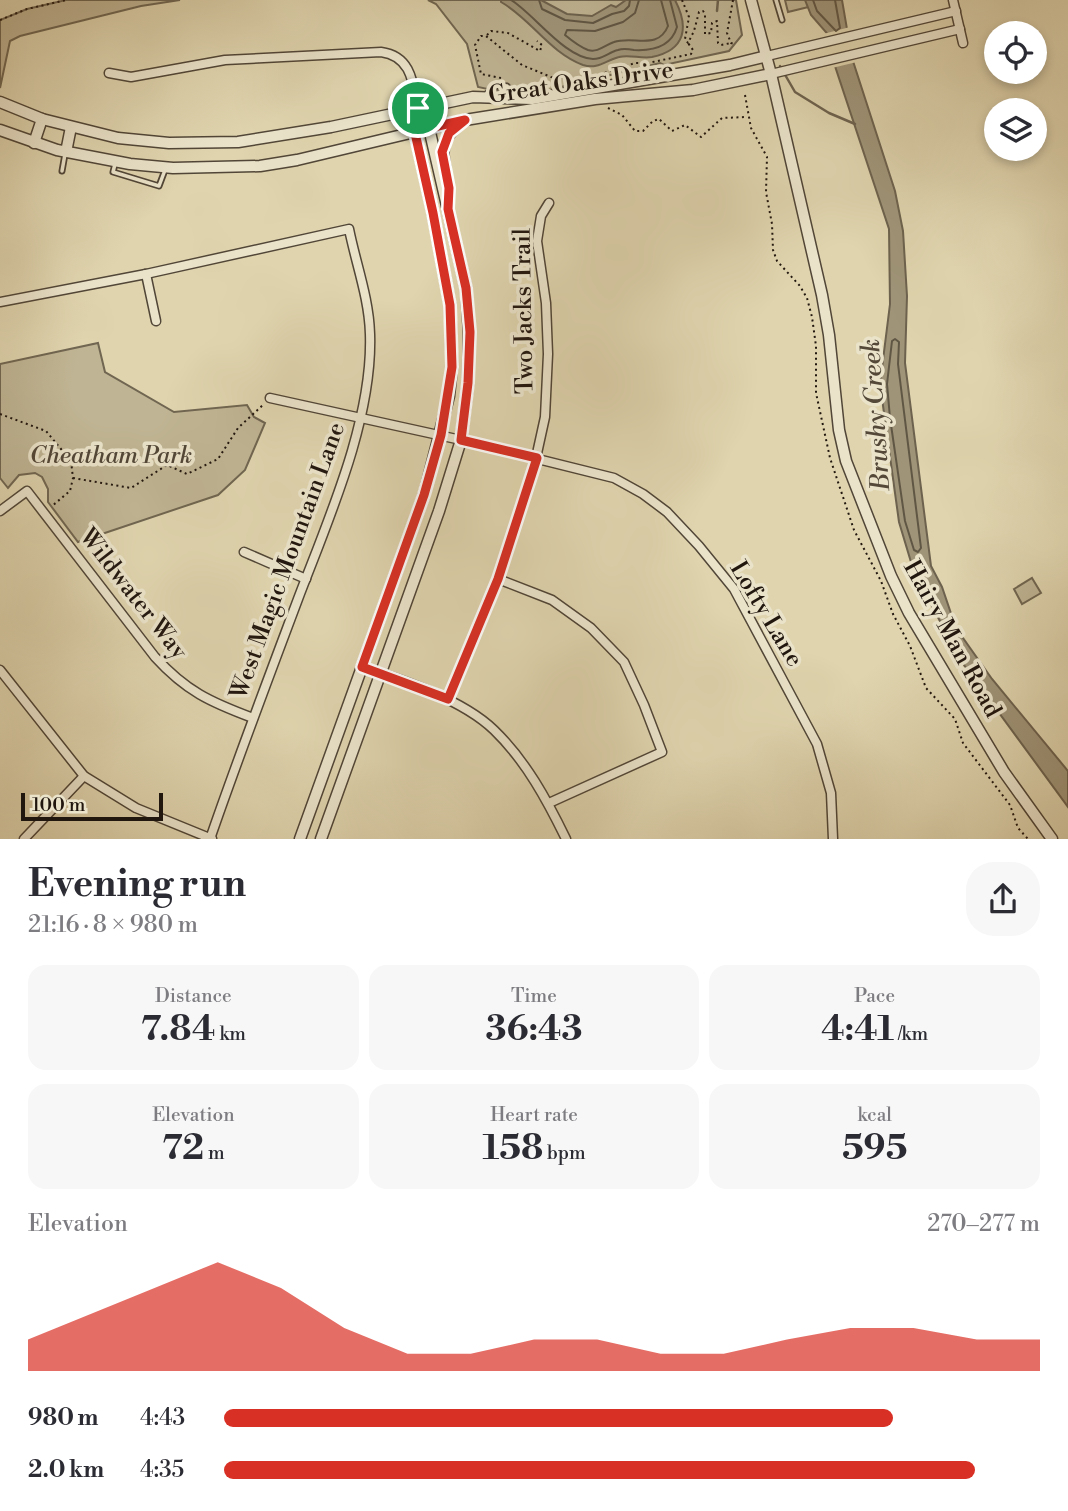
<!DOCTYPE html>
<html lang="en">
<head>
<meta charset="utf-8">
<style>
	:root { --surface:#fff; --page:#f7f7f7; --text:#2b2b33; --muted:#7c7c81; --accent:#d93025 }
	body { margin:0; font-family:"Libre Bodoni",serif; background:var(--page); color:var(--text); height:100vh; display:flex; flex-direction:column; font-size:26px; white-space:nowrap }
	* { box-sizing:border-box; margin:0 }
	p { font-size:23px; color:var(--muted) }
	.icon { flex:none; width:38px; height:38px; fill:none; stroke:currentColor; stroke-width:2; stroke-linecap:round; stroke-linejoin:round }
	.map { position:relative; height:839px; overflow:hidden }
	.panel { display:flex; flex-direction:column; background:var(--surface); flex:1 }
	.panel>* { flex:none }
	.buttons { position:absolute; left:984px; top:21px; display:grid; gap:14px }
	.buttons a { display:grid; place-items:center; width:63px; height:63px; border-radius:50%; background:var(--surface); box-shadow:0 4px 10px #0003; font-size:35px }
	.scale { position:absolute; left:21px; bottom:18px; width:142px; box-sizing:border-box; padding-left:7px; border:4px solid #22170f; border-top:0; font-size:19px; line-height:24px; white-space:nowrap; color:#22170f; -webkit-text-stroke:5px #eae3ca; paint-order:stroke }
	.pin { position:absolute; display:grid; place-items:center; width:60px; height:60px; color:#fff; margin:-30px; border:4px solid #fff; border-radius:50%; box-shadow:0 2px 7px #0007 }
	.round { display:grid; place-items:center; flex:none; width:74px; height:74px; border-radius:28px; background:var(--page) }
	.headline { display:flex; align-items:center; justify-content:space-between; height:119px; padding:0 28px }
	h1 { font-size:38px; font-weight:700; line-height:52px }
	.stats { display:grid; grid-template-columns:repeat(3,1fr); gap:10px; height:119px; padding:7px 28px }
	.stats div { display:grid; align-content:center; border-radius:18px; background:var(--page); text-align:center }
	.stats b { font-size:35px; font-weight:700 }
	.stats small { font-size:19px; font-weight:400 }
	.stats p { font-size:19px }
	.chart { height:196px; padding:14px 28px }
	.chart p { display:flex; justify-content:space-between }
	.chart svg { width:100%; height:126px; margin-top:7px; fill:var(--accent); opacity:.7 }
	ul { padding:0 28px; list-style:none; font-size:23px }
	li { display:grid; grid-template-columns:112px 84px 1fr; align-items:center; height:52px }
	li i { height:18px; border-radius:9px; background:var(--accent) }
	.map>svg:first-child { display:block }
	.green { fill:#bfb493; stroke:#706651; stroke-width:2 }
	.water { fill:#9f9478; stroke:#6d624e; stroke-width:2 }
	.pier { fill:#dfd4ae }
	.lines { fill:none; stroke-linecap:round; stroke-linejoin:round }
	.shore { stroke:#605644; stroke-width:2 }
	.stream { stroke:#6d624e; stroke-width:2.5 }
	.service-casing { stroke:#514637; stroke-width:7 }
	.minor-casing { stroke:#514637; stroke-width:11 }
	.tertiary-casing { stroke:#514637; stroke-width:13 }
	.path { stroke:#22170f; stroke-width:2; stroke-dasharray:2 3.5; stroke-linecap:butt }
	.service { stroke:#eae3ca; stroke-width:3.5 }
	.minor { stroke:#eae3ca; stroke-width:8 }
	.tertiary { stroke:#eae3ca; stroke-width:10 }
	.route-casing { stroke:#fff; stroke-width:14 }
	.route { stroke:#d93025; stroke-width:9 }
	.labels { text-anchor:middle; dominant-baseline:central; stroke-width:7; stroke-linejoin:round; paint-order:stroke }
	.street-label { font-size:24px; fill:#22170f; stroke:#eae3ca }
	.park-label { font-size:24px; font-style:italic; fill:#514637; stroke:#eae3ca }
	.water-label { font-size:26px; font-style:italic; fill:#544939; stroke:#eae3ca }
</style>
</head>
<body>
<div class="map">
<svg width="1068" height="839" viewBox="0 0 1068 839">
	<rect width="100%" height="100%" fill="#dfd4ae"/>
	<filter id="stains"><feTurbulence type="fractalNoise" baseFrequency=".00286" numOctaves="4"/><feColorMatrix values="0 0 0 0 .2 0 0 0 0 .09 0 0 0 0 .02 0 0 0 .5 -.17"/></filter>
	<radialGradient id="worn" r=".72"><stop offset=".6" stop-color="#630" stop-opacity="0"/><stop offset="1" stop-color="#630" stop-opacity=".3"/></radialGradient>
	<g class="green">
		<path d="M66 0H180L141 6 20 36 10 41 0 88V20L27 9Z"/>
		<path d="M428 0H736L742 35 729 51 664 65 660 63 532 94 516 95 478 87 467 44 436 4Z"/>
		<path d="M785 0H837L788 12Z"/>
		<path d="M98 343 105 372 174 412 247 405 254 417 265 423 245 470 218 495 78 542 48 502V489L42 477 35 473 19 475 8 488 0 478V364Z"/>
		<path d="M1032 578 1041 593 1022 604 1014 589Z"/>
	</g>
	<g class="water">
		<path d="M501 0H541L567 14 592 16 611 5 616 7 626 0H675C689 27 686 50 652 57 641 59 629 54 619 57 606 60 598 70 583 65 550 53 531 19 501 2Z"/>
		<path d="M805 0H842L852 58 895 191 903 231 907 296 905 363 931 566 942 587 956 628 992 679 1068 771V807L961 661 914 572 899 522 880 384 890 304 889 229 831 54 832 39 811 15Z"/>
	</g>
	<path class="pier" d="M850 27 857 62 832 68 827 54 829 41 823 34Z"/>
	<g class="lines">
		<g class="shore">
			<path d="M511 0C534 14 565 58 593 59 603 59 609 52 618 50 623 48 629 49 634 50 653 51 671 47 677 27L670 0"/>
			<path d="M539 0 542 9 565 20 593 23 612 14 624 11 629 6 630 0"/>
			<path d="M639 0 635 13 623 22 595 31 567 30 565 35C571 40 580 47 588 50 598 53 605 45 614 42 633 35 658 51 668 26L661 0"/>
			<path d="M813 0 817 11 836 31 840 28 835 0"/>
			<path d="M895 339 899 342 898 364 921 548 918 552 914 550 905 521 890 418 887 384 892 341Z"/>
		</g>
		<g class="stream">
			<path d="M717 11 718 0"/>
			<path d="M780 66 795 92 829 113 855 124"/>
		</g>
		<g class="service-casing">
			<g id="service">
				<path d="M776 0 782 20"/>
				<path d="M485 95C493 88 496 84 507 86L514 95"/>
				<path d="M115 164 113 172 159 186 165 170"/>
				<path d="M62 171 65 154"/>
			</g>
		</g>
		<g class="minor-casing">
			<g id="minor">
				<path d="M953 0 963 43"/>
				<path d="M767 56 956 11"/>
				<path d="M109 73 131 77 225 60 381 52C411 56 413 82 418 108"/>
				<path d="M771 74 960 29"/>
				<path d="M146 274 156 321"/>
				<path d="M0 302 146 274 349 229C356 264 369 298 370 334 373 420 328 520 298 599 268 679 238 758 210 839"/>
				<path d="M270 398 461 440 614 478 643 494 667 512 699 546 734 589 817 744 831 793 833 839"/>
				<path d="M0 511 27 491 155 657C186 691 210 702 253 718"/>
				<path d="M244 552 306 579"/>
				<path d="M498 579 552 600 591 628 624 662 644 705 662 752 549 803"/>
				<path d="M362 667C404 680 463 700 494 730 526 761 547 800 566 839"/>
				<path d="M0 670 84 776 136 808 212 839"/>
				<path d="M448 699 498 579 536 458 545 417 548 354 546 303 537 241 541 216 549 203"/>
				<path d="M24 839 84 776"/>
			</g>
		</g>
		<g class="tertiary-casing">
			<g id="tertiary">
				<path d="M751 0 771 74 822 295 829 335 839 430 846 461 891 576 909 613 1004 772 1052 839"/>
				<path d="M0 102 42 119 118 138 169 143 238 142 331 127 473 97 532 99 730 65 767 56"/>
				<path d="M0 130 57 150 130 164 173 168 260 166 297 160 465 120 595 99 693 90 771 74"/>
				<path d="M34 143 42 119"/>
				<path d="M66 152 71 127"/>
				<path d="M445 167C441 147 444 136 461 123"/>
				<path d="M300 839 424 495 449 396 452 367 450 305 433 213 415 133 418 108"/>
				<path d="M321 839 439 511 461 440 468 383 469 332 466 288 429 128 418 108"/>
			</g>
		</g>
		<g class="path">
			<path d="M682 0 689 17 685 39 688 43 694 31 699 12 703 11 705 14V34L711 33 712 23 717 21 718 43 721 45 731 43"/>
			<path d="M733 0 727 33 731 43 735 44"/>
			<path d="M0 20 27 9 66 0"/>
			<path d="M487 35 491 31 508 33 540 51 542 45 537 41"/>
			<path d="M501 78 481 74 475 45 481 36H486L522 65 551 77 571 79 592 77 635 63H648L691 54 693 50 688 43"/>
			<path d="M745 95 751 128 767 157 766 192 772 224 773 250 777 261 800 286 807 298 812 317 816 346V393L830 458 854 530 881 581 893 614 910 646 926 688 955 719 963 743 1010 805 1018 828 1028 839"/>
			<path d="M608 108 622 115 635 131H643L653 121 659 119 672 131 685 125 701 137 722 118 747 117"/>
			<path d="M0 414 46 431 71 461 73 478 70 491 52 506"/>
			<path d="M73 478 131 488 167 465 187 474 218 459 238 428 264 404"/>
		</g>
		<use href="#service" class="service"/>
		<use href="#minor" class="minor"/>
		<use href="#tertiary" class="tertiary"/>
	</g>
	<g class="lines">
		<g class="route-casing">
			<path id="route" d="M418 108 429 128 465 120 449 133 442 152 449 188 448 209 466 288 470 332 468 383 461 440 537 458 498 579 448 699 362 667 424 495 441 435 452 367 450 305 433 213 415 133Z"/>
		</g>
		<use href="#route" class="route"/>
	</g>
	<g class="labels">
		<g class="street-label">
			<text transform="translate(581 83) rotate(-8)">Great Oaks Drive</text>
			<text transform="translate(524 311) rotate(-91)">Two Jacks Trail</text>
			<text transform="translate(288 561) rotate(-70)">West Magic Mountain Lane</text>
			<text transform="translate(133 594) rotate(52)">Wildwater Way</text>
			<text transform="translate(766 614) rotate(59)">Lofty Lane</text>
			<text transform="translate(952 639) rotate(61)">Hairy Man Road</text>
		</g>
		<g class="park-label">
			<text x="111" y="456">Cheatham Park</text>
		</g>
		<g class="water-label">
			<text transform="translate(876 415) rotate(-94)">Brushy Creek</text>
		</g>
	</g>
	<rect width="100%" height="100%" filter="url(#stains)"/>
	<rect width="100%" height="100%" fill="url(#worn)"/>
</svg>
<div class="buttons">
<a><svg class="icon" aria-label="locate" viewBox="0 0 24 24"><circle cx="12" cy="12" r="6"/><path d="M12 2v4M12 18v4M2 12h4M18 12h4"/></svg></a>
<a><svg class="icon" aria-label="layers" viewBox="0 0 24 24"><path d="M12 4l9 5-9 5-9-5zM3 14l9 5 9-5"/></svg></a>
</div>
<div class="scale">100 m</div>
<div class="pin" style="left:418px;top:108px;background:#1e9e55"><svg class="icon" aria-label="arrive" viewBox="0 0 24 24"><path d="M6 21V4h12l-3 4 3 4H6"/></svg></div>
</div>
<section class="panel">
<div class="headline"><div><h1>Evening run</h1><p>21:16 · 8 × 980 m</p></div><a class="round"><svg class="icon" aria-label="share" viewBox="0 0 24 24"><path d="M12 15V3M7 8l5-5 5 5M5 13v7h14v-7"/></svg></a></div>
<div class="stats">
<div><p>Distance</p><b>7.84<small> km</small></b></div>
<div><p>Time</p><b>36:43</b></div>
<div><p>Pace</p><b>4:41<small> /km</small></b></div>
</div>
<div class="stats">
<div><p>Elevation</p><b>72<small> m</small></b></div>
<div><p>Heart rate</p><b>158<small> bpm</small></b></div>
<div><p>kcal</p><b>595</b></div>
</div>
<div class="chart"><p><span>Elevation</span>270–277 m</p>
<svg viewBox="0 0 160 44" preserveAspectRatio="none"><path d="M0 44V33L10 24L20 15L30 6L40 15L50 29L60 38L70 38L80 33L90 33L100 38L110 38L120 33L130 29L140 29L150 33L160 33V44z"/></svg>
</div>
<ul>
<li><b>980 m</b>4:43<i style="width:82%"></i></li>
<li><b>2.0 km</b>4:35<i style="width:92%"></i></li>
</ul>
</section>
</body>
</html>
